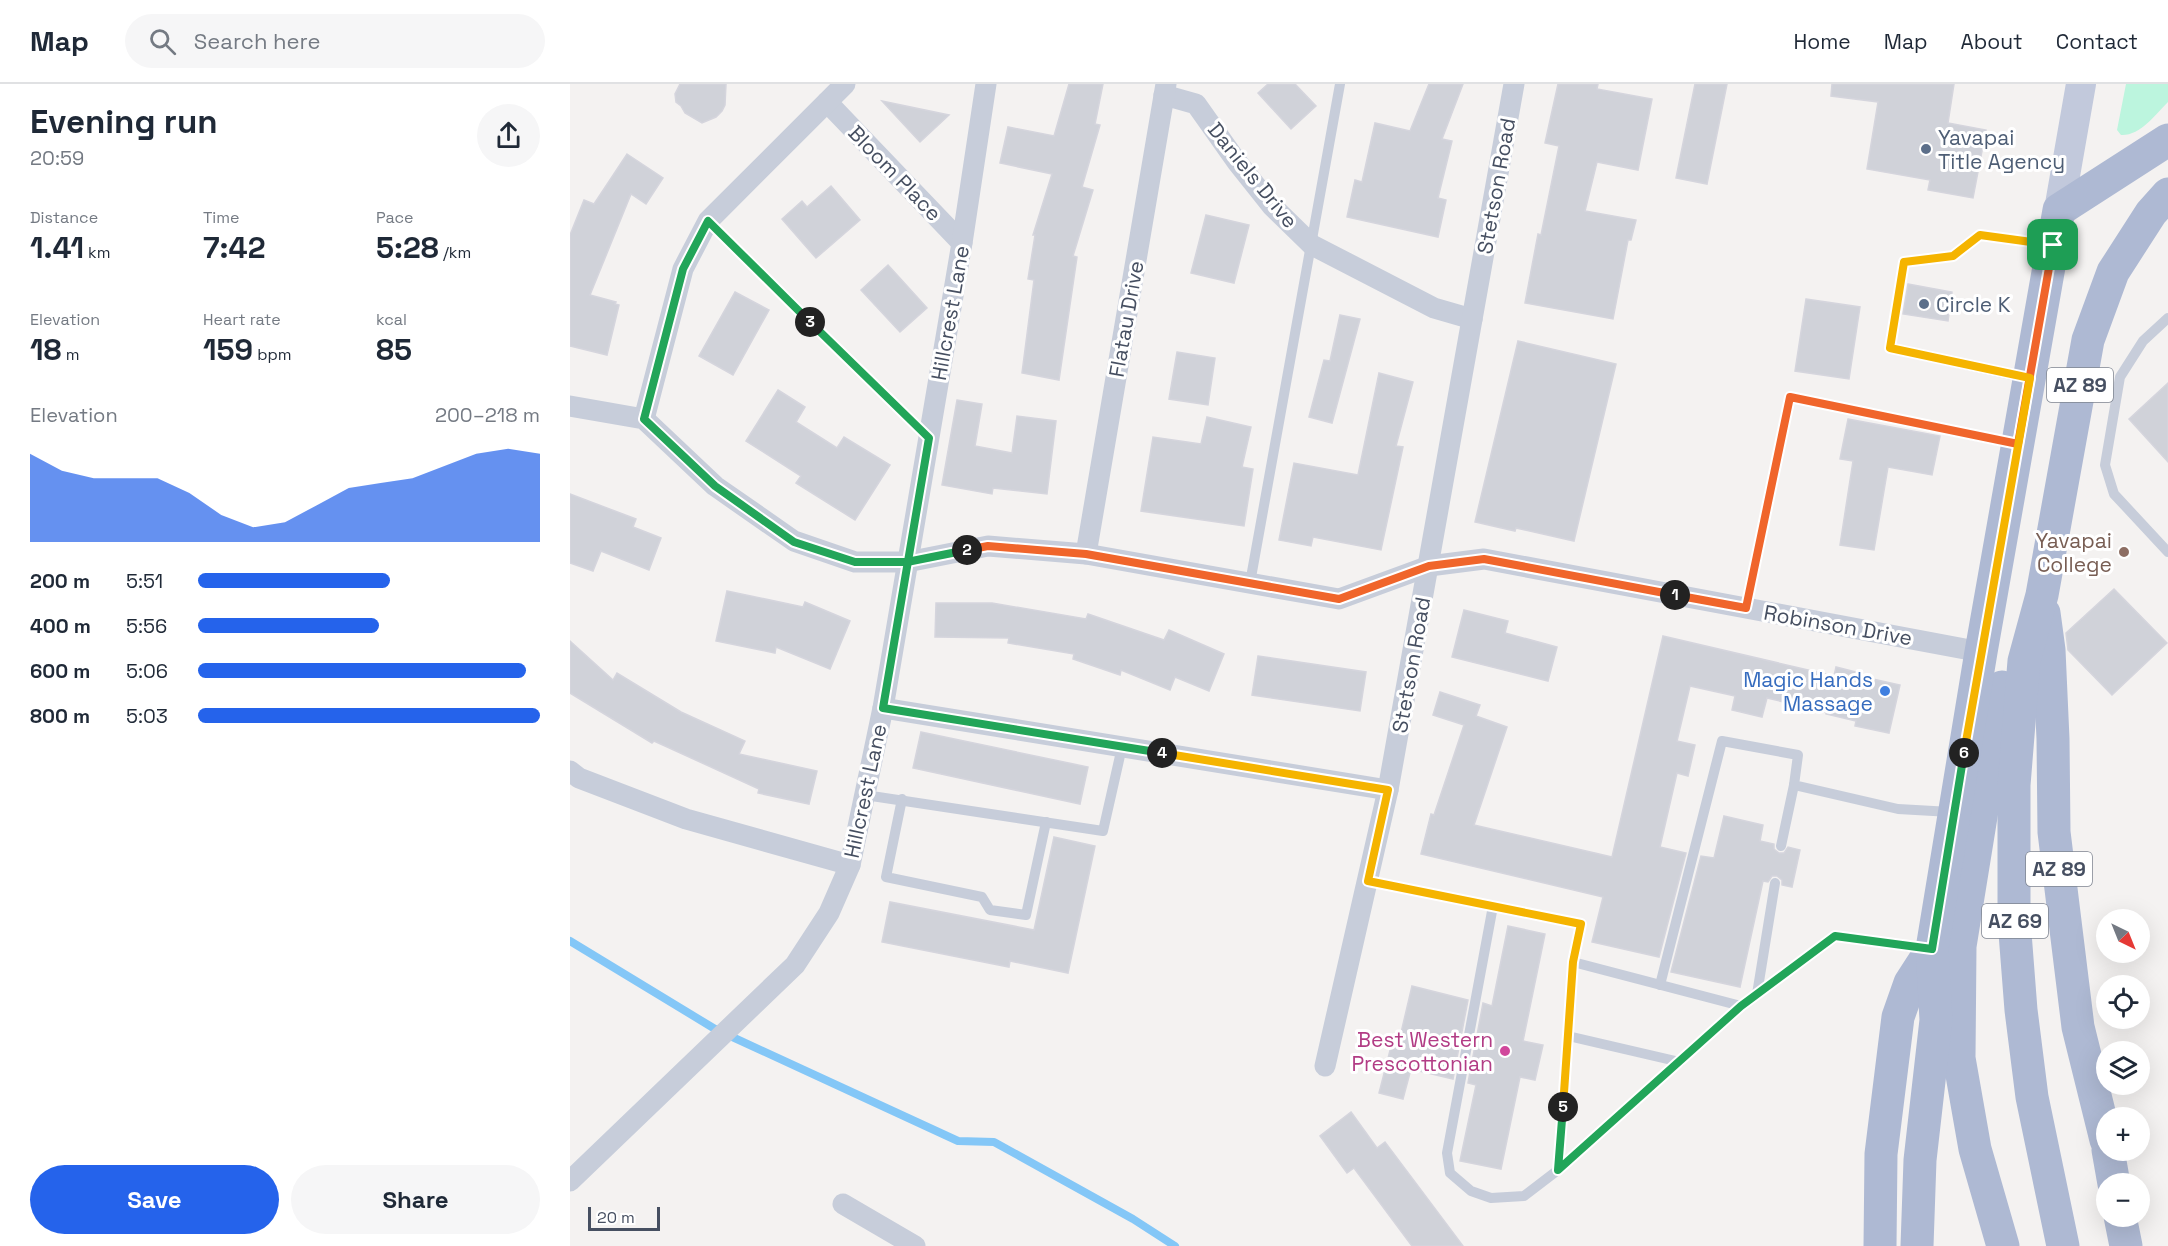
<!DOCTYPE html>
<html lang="en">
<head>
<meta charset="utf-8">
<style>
	:root { --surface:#fff; --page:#f6f6f7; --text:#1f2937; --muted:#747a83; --line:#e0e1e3; --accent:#2563eb }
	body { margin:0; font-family:"Space Grotesk",sans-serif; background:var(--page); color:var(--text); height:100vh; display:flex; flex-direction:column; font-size:22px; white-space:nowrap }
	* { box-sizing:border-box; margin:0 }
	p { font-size:20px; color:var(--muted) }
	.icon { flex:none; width:33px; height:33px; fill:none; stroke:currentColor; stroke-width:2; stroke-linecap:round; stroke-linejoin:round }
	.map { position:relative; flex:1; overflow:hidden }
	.side { display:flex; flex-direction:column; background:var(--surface); width:570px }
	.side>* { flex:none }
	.needle { width:39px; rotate:137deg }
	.fabs { position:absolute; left:1526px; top:825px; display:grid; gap:12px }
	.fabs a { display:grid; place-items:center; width:54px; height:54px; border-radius:50%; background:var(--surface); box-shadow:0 6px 24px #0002; font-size:30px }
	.scale { position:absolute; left:18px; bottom:15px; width:72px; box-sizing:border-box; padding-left:6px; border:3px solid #464f61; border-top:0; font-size:16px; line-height:21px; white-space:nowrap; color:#464f61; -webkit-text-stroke:4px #fff; paint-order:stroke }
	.pin { position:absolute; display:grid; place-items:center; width:51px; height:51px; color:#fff; margin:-26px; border-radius:12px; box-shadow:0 3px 9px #0006 }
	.km { position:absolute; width:30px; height:30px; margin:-15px; border-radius:50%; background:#222; color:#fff; font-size:16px; line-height:30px; text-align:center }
	.round { display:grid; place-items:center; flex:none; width:63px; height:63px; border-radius:32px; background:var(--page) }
	.head { display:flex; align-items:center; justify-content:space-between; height:102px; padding:0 30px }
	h1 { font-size:33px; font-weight:600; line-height:45px }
	.stats { display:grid; grid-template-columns:repeat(3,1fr); gap:9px; height:102px; padding:6px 30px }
	.stats div { display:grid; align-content:center }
	.stats b { font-size:30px; font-weight:600 }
	.stats small { font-size:16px; font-weight:400 }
	.stats p { font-size:16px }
	.chart { height:168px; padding:12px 30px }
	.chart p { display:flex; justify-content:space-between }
	.chart svg { width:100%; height:108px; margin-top:6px; fill:var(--accent); opacity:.7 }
	.button { display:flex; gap:12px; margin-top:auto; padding:12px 30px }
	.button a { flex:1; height:69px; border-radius:36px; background:var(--accent); color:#fff; font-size:24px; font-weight:600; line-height:69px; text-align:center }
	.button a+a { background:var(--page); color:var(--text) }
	ul { padding:0 30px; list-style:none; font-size:20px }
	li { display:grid; grid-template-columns:96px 72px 1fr; align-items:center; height:45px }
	li i { height:15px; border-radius:8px; background:var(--accent) }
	header { display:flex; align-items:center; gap:36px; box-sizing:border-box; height:84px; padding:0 30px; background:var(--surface); border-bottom:2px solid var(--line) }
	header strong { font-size:28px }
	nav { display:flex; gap:33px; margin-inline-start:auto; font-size:21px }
	.search { width:420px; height:54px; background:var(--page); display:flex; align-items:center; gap:15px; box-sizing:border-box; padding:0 21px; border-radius:33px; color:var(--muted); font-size:22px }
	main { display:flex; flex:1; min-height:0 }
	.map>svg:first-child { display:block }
	.green { fill:#bcf5de }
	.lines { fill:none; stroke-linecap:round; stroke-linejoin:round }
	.stream { stroke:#84c7f7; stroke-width:8 }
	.building { fill:#d0d2d9; stroke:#d5d5dd; stroke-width:1.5 }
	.lane { stroke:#c7cdda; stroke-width:10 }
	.street { stroke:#c7cdda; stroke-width:21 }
	.secondary { stroke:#c2c9dc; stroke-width:30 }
	.primary { stroke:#aeb9d3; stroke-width:33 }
	.split-1-casing { stroke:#fff; stroke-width:12 }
	.split-2-casing { stroke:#fff; stroke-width:12 }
	.split-3-casing { stroke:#fff; stroke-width:12 }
	.split-4-casing { stroke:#fff; stroke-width:12 }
	.split-5-casing { stroke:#fff; stroke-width:12 }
	.split-6-casing { stroke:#fff; stroke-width:12 }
	.split-7-casing { stroke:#fff; stroke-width:12 }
	.split-1 { stroke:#f0652b; stroke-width:8 }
	.split-2 { stroke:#f0652b; stroke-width:8 }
	.split-3 { stroke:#22a559; stroke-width:8 }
	.split-4 { stroke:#22a559; stroke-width:8 }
	.split-5 { stroke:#f5b400; stroke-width:8 }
	.split-6 { stroke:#22a559; stroke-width:8 }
	.split-7 { stroke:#f5b400; stroke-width:8 }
	.service-dot { fill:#5c6f8a; stroke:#fff; stroke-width:2 }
	.education-dot { fill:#8d6e63; stroke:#fff; stroke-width:2 }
	.shop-dot { fill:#3f7fe0; stroke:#fff; stroke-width:2 }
	.hotel-dot { fill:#d1479c; stroke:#fff; stroke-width:2 }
	.labels { text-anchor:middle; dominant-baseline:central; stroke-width:6; stroke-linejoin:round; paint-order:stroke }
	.shield { fill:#fff; stroke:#7e8490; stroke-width:1.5 }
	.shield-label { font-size:20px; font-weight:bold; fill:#464f61 }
	.service-label { font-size:21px; fill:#4e5e75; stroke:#fff; text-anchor:start }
	.street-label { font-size:21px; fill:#464f61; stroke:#fff }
	.education-label { font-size:21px; fill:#785e54; stroke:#fff; text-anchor:end }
	.shop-label { font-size:21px; fill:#366cbe; stroke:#fff; text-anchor:end }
	.hotel-label { font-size:21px; fill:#b23c85; stroke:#fff; text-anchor:end }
</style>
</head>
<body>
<header>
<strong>Map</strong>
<div class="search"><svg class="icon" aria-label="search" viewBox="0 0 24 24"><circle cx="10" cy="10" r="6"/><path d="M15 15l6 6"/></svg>Search here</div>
<nav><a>Home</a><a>Map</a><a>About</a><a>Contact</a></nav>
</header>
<main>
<section class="side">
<div class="head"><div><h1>Evening run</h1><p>20:59</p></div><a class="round"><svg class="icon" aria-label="share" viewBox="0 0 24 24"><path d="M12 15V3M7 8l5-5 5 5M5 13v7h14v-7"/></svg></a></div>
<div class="stats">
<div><p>Distance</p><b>1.41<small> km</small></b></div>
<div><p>Time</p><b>7:42</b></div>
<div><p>Pace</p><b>5:28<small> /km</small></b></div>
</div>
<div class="stats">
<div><p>Elevation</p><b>18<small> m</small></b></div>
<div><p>Heart rate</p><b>159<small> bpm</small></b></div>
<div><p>kcal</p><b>85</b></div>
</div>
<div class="chart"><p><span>Elevation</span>200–218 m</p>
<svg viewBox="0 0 160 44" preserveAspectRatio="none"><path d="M0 44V8L10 15L20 18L30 18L40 18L50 24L60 33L70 38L80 36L90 29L100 22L110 20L120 18L130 13L140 8L150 6L160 8V44z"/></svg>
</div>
<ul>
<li><b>200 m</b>5:51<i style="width:56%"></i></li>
<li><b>400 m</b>5:56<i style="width:53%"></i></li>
<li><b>600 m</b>5:06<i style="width:96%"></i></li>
<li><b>800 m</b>5:03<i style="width:100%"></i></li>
</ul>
<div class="button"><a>Save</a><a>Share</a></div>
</section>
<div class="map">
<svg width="1598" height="1162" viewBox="0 0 1598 1162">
	<rect width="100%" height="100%" fill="#f4f2f1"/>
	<path class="green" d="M1556 0H1598V18C1585 31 1570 52 1551 51L1547 46Z"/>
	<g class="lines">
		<path class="stream" d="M0 857 145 945 388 1057 424 1058 563 1135 605 1162"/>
	</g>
	<g class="building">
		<path d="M110 0H156L155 21 152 27 146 33 132 39 115 29 111 22 106 18 105 10Z"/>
		<path d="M499 0H533L525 40 530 41 512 103 523 106 503 172 507 173 489 296 452 289 464 196 458 195 465 151H463L482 90 430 79 438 43 484 52Z"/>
		<path d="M698 0H725L746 22 721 45 688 9Z"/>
		<path d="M859 0H893L872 55 882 57 868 114 876 116 868 153 777 133 785 96 792 98 805 39 840 47Z"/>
		<path d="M988 0H1028L1027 5 1082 15 1068 86 1027 78 1015 127 1066 136 1061 156H1058L1043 235 955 219 968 150 971 151 989 62 975 59Z"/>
		<path d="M1125 0H1157L1137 100 1106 94Z"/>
		<path d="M1262 0H1384L1378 39 1416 46 1403 114 1358 106 1360 96 1297 85 1308 18 1261 12Z"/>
		<path d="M312 17 379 31 350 58Z"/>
		<path d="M57 70 93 94 76 120 61 110 20 211 46 218 45 220 49 221 37 271 0 262V151L14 116 24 120Z"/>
		<path d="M261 102 290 136 246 174 212 135 232 117 237 123Z"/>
		<path d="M636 131 679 141 664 199 621 189Z"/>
		<path d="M318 181 357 224 330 248 291 206Z"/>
		<path d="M1338 200 1382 208 1378 237 1333 230Z"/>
		<path d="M165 208 199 226 163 291 129 272Z"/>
		<path d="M1236 215 1290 223 1279 295 1225 287Z"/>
		<path d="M770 231 790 235 762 339 739 333 754 276 760 277Z"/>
		<path d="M948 257 1046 280 1004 457 946 444 945 447 905 438Z"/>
		<path d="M607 268 645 274 638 321 599 315Z"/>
		<path d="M809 289 843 298 826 362 833 363 811 466 743 453 741 462 709 456 724 379 788 391Z"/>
		<path d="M1598 299V378L1559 335Z"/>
		<path d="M208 306 235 323 226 338 267 364 274 353 320 381 285 436 226 399 231 392 176 357Z"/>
		<path d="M387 316 412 320 405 362 442 369 447 332 486 337 477 410 423 404 422 410 372 401Z"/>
		<path d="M637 333 681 343 672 383 683 385 674 442 571 427 583 353 631 360Z"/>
		<path d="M1278 335 1370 352 1362 391 1318 383 1304 466 1270 461 1283 377 1270 375Z"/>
		<path d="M0 410 66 435 63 443 91 454 79 486 31 467 23 487 0 479Z"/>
		<path d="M1544 505 1597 559 1542 611 1498 566 1496 549Z"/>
		<path d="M157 507 233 523 235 518 280 537 260 585 206 563 205 569 146 557Z"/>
		<path d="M366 519H422L516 535 518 530 594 556 599 546 654 570 639 607 605 593 600 606 551 586 550 591 503 575 504 570 438 559 439 554 365 553Z"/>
		<path d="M894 526 938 537 935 549 987 563 978 597 882 573Z"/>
		<path d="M1093 552 1264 592 1266 583 1286 588 1285 591 1330 601 1319 649 1285 642 1286 637 1256 630V628L1197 614 1192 633 1162 626 1165 612 1120 602 1107 657 1125 661 1118 692 1107 689 1090 763 1116 769 1089 873 1022 858 1033 813 851 770 861 730 864 731 894 641 863 631 870 608 910 621 906 632 937 643 904 741 1042 773Z"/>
		<path d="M0 557 43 596 47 589 111 628 175 657 169 670 247 687 239 720 188 709 189 705 84 657 82 659 0 609Z"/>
		<path d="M688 572 796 588 790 627 682 611Z"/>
		<path d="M351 648 518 683 510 720 343 684Z"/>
		<path d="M1154 732 1193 741 1190 757 1204 760V765L1209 769H1214L1218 763 1230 766 1222 803 1212 801V796L1207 792H1202L1198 798 1193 797 1170 903 1101 888 1131 772 1144 774Z"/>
		<path d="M484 753 525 762 498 889 440 877 439 883 312 858 320 818 464 846Z"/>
		<path d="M938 842 975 850 953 957 973 961 965 996 950 993 931 1085 890 1077 906 1001 898 999 913 919 922 922Z"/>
		<path d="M842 902 898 916 883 995 841 985 833 1015 809 1009 824 951 830 953Z"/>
		<path d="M781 1028 807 1064 815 1058 893 1162H842L784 1084 777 1089 750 1052Z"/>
	</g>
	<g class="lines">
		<g class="lane">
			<path d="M138 137 359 354"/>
			<path d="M1598 234 1573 257 1550 293 1535 381 1544 410 1598 468"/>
			<path d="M1456 294 1320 264 1334 178 1383 172 1410 151 1480 160"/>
			<path d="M680 499 770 0"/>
			<path d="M1176 524 1220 313 1445 360"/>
			<path d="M295 711 533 747 552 663"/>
			<path d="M332 715 316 793 412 813 420 826 456 831 476 738"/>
			<path d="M1211 762 1224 701"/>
			<path d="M798 797 1011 840 1003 878 1171 922 1265 852 1356 865"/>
			<path d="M923 822 877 1069 880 1089 901 1107 921 1114 954 1112 988 1086 1171 922"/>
			<path d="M1090 901 1152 657 1228 671 1224 701 1328 725 1381 728"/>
			<path d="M1187 910 1205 799"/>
			<path d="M998 952 1110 978"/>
			<path d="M988 1086 1003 878"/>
		</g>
		<g class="street">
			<path d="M594 11 626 20 667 78 702 122 742 161 864 224 902 235"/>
			<path d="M257 18 392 159"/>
			<path d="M0 322 74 335 145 402 224 457 285 478H337L418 462 516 470 769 515 859 482 914 475 1411 568"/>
			<path d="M74 335 113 185 138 137 275 0"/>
			<path d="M516 470 596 0"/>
			<path d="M313 624 818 706"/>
			<path d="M0 687 9 694 116 735 280 781"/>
			<path d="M755 982 818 706 944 0"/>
			<path d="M0 1097 225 881 259 829 280 781 313 624 392 159 416 0"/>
			<path d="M273 1120 345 1162"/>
		</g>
		<path class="secondary" d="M1489 126 1511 0"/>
		<g class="primary">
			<path d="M1474 529 1479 566 1483 655 1484 748 1508 943 1536 1056"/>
			<path d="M1432 603 1390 862 1389 974 1405 1065 1433 1162"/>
			<path d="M1538 1066 1544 1100"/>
			<path d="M1550 1132 1556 1162"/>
			<path d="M1310 1162 1311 1070 1328 933 1340 899 1362 865 1411 568 1489 126 1598 56"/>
			<path d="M1347 1162 1350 1076 1366 936 1362 865"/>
			<path d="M1493 1162 1462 1013 1451 926 1444 836V701L1454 577 1472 511 1518 256 1543 188 1581 129 1598 110"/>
		</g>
	</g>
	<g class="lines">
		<g class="split-1-casing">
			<path id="split-1" d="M1105 511 1176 524 1220 313 1448 360 1483 161"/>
		</g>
		<g class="split-2-casing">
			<path id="split-2" d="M397 466 418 462 516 470 769 515 859 482 914 475 1105 511"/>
		</g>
		<g class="split-3-casing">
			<path id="split-3" d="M240 238 138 137 113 185 74 335 145 402 224 458 285 478H337L397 466"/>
		</g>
		<g class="split-4-casing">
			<path id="split-4" d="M240 238 359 354 313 624 592 669"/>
		</g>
		<g class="split-5-casing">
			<path id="split-5" d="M592 669 818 706 798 797 1011 840 1003 878 993 1023"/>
		</g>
		<g class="split-6-casing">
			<path id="split-6" d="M993 1023 988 1086 1171 922 1265 852 1362 865 1394 669"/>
		</g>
		<g class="split-7-casing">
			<path id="split-7" d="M1394 669 1460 294 1320 264 1334 178 1383 172 1410 151 1483 161"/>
		</g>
		<use href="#split-1" class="split-1"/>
		<use href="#split-2" class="split-2"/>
		<use href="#split-3" class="split-3"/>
		<use href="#split-4" class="split-4"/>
		<use href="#split-5" class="split-5"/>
		<use href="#split-6" class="split-6"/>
		<use href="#split-7" class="split-7"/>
	</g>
	<g class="service-dot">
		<circle cx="1356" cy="65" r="6"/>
		<circle cx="1354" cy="220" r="6"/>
	</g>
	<circle class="education-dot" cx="1554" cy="468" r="6"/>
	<circle class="shop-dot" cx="1315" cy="607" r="6"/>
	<circle class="hotel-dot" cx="935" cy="967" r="6"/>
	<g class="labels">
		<g class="shield">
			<rect x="1477" y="284" width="66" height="34" rx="4.5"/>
			<rect x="1456" y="768" width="66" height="34" rx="4.5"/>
			<rect x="1412" y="820" width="66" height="34" rx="4.5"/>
		</g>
		<g class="shield-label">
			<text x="1510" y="301">AZ 89</text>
			<text x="1489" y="785">AZ 89</text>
			<text x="1445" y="837">AZ 69</text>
		</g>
		<g class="service-label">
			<text x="1368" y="53">Yavapai<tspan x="1368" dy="24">Title Agency</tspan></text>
			<text x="1366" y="220">Circle K</text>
		</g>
		<g class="street-label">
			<text transform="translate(325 89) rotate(46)">Bloom Place</text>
			<text transform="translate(683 91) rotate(51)">Daniels Drive</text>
			<text transform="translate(926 102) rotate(-80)">Stetson Road</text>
			<text transform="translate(380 229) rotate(-80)">Hillcrest Lane</text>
			<text transform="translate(556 235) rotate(-80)">Flatau Drive</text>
			<text transform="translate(1268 541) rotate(10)">Robinson Drive</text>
			<text transform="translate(841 581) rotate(-80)">Stetson Road</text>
			<text transform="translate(295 707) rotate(-78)">Hillcrest Lane</text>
		</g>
		<g class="education-label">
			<text x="1542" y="456">Yavapai<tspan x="1542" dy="24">College</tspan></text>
		</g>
		<g class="shop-label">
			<text x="1303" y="595">Magic Hands<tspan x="1303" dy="24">Massage</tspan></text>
		</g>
		<g class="hotel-label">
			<text x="923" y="955">Best Western<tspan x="923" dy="24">Prescottonian</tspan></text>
		</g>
	</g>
</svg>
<div class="fabs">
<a><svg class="needle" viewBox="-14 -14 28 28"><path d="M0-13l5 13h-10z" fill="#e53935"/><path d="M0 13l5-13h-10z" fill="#747a83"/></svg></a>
<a><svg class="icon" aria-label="locate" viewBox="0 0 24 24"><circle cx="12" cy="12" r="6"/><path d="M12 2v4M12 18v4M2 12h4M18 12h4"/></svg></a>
<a><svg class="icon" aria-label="layers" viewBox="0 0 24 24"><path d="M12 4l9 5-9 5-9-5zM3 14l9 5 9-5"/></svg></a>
<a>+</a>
<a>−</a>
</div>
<div class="scale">20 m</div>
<div class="pin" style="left:1483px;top:161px;background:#1e9e55"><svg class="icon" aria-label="arrive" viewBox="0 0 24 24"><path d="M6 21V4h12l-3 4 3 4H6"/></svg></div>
<b class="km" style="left:1105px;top:511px">1</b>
<b class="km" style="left:397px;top:466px">2</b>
<b class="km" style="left:240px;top:238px">3</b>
<b class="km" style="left:592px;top:669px">4</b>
<b class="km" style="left:993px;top:1023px">5</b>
<b class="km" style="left:1394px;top:669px">6</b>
</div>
</main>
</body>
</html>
